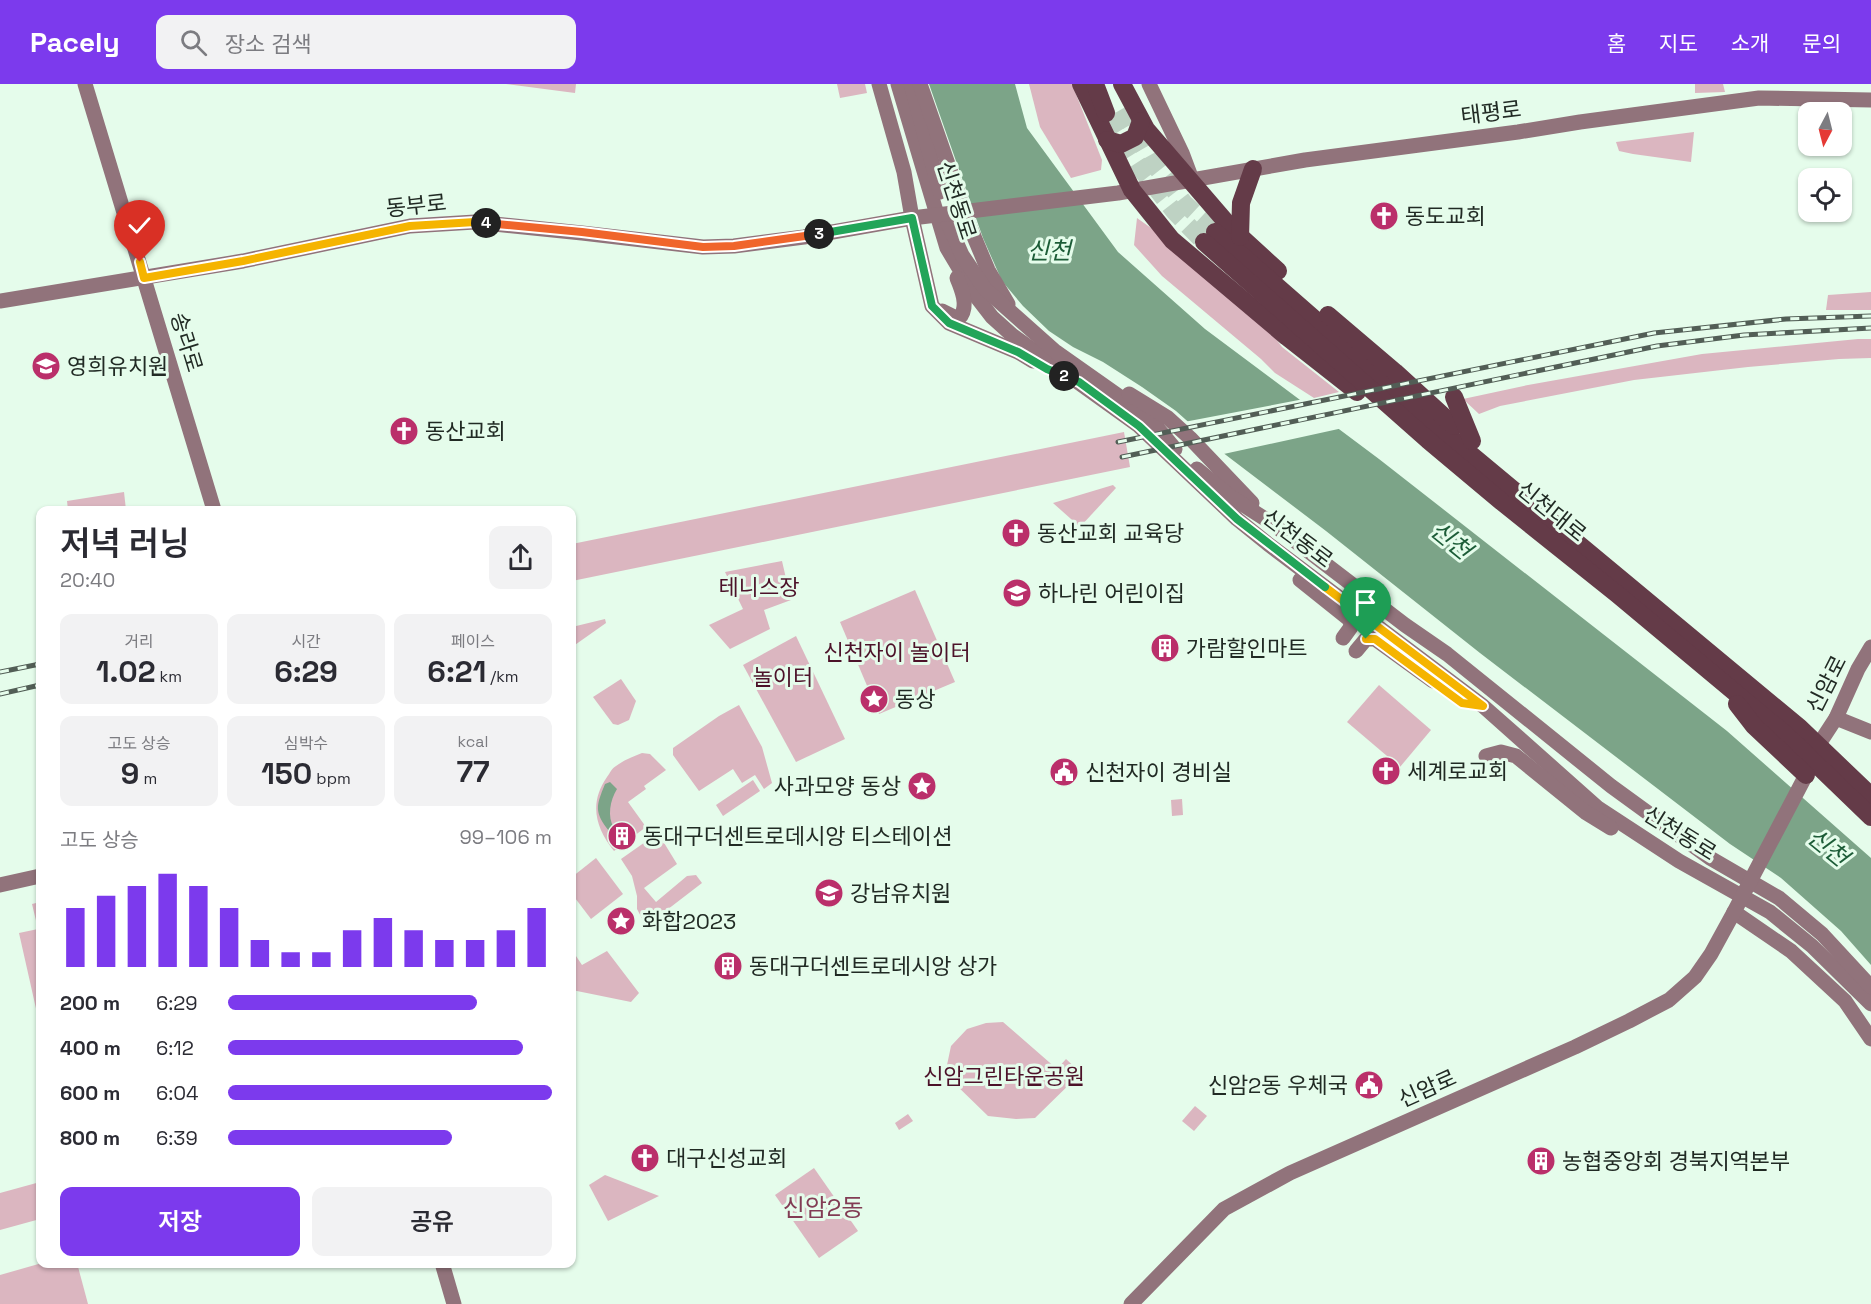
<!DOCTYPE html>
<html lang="ko">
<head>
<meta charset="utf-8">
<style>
	:root { --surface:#fff; --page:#f2f2f3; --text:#2b2b33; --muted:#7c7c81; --accent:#7c3aed }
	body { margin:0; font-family:"Space Grotesk","Noto Sans KR",sans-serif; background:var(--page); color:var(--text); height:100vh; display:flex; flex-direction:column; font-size:22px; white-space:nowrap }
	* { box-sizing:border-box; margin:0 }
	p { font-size:20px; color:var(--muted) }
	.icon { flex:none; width:33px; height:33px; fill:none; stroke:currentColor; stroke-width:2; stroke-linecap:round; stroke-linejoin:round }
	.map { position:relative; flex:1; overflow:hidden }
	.drawer { position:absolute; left:36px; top:422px; width:540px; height:762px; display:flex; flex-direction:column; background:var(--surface); border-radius:12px; box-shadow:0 2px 4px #0004 }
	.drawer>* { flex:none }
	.needle { width:39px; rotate:187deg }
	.tools { position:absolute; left:1798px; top:18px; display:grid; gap:12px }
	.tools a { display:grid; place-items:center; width:54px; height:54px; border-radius:12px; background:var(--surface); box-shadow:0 2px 4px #0004; font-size:30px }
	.pin { position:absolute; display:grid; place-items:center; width:51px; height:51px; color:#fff; margin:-62px -26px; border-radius:50% 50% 50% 0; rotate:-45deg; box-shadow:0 0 6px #0007 }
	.pin .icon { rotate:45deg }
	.km { position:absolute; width:30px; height:30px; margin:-15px; border-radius:50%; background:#222; color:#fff; font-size:16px; line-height:30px; text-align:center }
	.round { display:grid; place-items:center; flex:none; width:63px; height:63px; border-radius:12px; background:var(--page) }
	.overview { display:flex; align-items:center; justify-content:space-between; height:102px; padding:0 24px }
	h1 { font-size:33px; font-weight:600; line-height:45px }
	.stats { display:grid; grid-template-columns:repeat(3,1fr); gap:9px; height:102px; padding:6px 24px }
	.stats div { display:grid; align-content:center; border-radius:12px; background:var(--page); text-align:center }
	.stats b { font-size:30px; font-weight:600 }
	.stats small { font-size:16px; font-weight:400 }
	.stats p { font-size:16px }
	.chart { height:168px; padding:12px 24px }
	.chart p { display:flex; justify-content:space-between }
	.chart svg { width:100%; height:108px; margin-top:6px; stroke:var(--accent); stroke-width:6 }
	.primary-button { display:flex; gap:12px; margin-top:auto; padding:12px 24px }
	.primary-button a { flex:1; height:69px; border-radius:12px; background:var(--accent); color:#fff; font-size:24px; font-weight:600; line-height:69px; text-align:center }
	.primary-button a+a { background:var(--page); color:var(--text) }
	ul { padding:0 24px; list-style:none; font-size:20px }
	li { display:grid; grid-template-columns:96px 72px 1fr; align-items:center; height:45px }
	li i { height:15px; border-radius:8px; background:var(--accent) }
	header { display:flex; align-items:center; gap:36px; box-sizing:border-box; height:84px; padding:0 30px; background:var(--accent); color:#fff }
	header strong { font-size:28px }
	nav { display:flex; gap:33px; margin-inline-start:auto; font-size:21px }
	.search { width:420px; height:54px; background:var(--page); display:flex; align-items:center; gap:15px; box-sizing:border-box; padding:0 21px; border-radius:12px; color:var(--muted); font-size:22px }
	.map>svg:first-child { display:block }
	.green { fill:#dbb6c0 }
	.water { fill:#7ca488 }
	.pier { fill:#e5fceb }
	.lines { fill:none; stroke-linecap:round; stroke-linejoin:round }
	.highway-tunnel { stroke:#bed2c3; stroke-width:18; stroke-dasharray:18 9; stroke-linecap:butt }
	.secondary { stroke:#91737b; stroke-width:15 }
	.highway { stroke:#643b48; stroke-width:18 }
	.rail-casing { stroke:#525e56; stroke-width:5 }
	.rail { stroke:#e5fceb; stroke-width:3; stroke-dasharray:9; stroke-linecap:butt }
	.split-1-casing { stroke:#fff; stroke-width:12 }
	.split-2-casing { stroke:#fff; stroke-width:12 }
	.split-3-casing { stroke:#fff; stroke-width:12 }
	.split-4-casing { stroke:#fff; stroke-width:12 }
	.split-5-casing { stroke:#fff; stroke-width:12 }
	.split-1 { stroke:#f5b400; stroke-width:8 }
	.split-2 { stroke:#22a559; stroke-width:8 }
	.split-3 { stroke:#22a559; stroke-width:8 }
	.split-4 { stroke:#f0652b; stroke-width:8 }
	.split-5 { stroke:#f5b400; stroke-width:8 }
	.labels { text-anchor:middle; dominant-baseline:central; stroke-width:6; stroke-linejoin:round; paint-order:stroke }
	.street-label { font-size:22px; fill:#212a24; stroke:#e5fceb }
	.poi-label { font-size:22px; fill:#212a24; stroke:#e5fceb; text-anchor:start }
	.park-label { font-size:22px; fill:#4c1229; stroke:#e5fceb }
	.water-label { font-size:24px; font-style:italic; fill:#1c5c37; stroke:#e5fceb }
	.neighbourhood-label { font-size:24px; fill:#823c54; stroke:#e5fceb }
</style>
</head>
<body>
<header>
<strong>Pacely</strong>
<div class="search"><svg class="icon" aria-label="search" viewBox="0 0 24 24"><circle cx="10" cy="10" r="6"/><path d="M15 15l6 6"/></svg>장소 검색</div>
<nav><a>홈</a><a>지도</a><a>소개</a><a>문의</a></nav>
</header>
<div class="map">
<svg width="1871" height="1220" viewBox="0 0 1871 1220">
	<rect width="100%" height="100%" fill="#e5fceb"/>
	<g class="green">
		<path d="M506 0H576L575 9Z"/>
		<path d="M837 0H865L867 9 840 14Z"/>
		<path d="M1029 0H1072L1102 76 1101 86 1071 94 1040 43Z"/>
		<path d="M1695 0H1723L1725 8 1695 9Z"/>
		<path d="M1694 48 1691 78 1633 70 1619 67 1616 58Z"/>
		<path d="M1137 134 1151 144 1276 255 1282 263 1339 308 1314 314 1275 289 1261 275 1162 192 1134 161Z"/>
		<path d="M1871 208V226H1826L1828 211Z"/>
		<path d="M1858 255H1871V274L1839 275 1748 283 1634 296 1500 322 1479 330 1463 315 1528 301 1702 270Z"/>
		<path d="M1124 348 1130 383 572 497V460Z"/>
		<path d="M1113 401 1116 404 1080 443 1053 419Z"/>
		<path d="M124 408 126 426H68L67 417Z"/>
		<path d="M782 477 791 516 764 526 770 545 730 565 709 541 743 525 725 488Z"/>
		<path d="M915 506 955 598 879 630 840 538Z"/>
		<path d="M605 535 606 539 572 563V543Z"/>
		<path d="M796 552 845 655 796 678 743 581Z"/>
		<path d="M621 595 636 617 629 636 618 641 613 640 593 613Z"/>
		<path d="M1379 601 1431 646 1400 683 1347 638Z"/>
		<path d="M739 621 762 663 772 699 764 705 755 691 742 699 733 685 699 707 673 671V664L719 632Z"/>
		<path d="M642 669 650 670 666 686 644 702 646 705 628 718 646 743 614 767C595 743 589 719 607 693 610 689 612 684 616 682 624 676 634 672 642 669Z"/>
		<path d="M753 696 760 707 723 732 716 721Z"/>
		<path d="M1182 715 1183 731 1172 732 1171 716Z"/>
		<path d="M658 749 677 780 644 804 656 818 687 792 696 791 702 799 646 842 637 825V812L632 792 621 775Z"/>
		<path d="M596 774 623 810 591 835 572 810V793Z"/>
		<path d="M40 818V929H37L19 849 38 845 32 820Z"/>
		<path d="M572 866 582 881 607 867 639 909 631 918 572 906Z"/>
		<path d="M1003 938 1057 985 1066 975 1081 989 1035 1034 1016 1035 988 1032 952 997 947 981 951 962 967 945 986 939Z"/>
		<path d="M1195 1022 1207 1032 1194 1047 1182 1037Z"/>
		<path d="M908 1030 913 1037 899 1046 895 1039Z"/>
		<path d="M814 1084 858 1147 819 1174 775 1111Z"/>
		<path d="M605 1091 659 1112 608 1137 589 1101Z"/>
		<path d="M40 1098V1135L0 1146V1109Z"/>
		<path d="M42 1179H77L88 1220H0V1191Z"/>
	</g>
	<g class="water">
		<path d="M929 0H1015L1027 44 1118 168 1205 245 1379 375 1727 647 1871 774V881L1841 847 1781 794 1730 760 1480 569 1326 447 1222 368 1176 327 1142 303 1103 278 1073 263 1049 247 1023 222 1002 197 983 154Z"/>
		<path d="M610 698 617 705C610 716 607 733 614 744L609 747C594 728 596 722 605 700Z"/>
	</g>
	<path class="pier" d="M1304 315 1343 344 1219 371 1184 338Z"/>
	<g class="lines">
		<g class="highway-tunnel">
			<path d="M1122 25 1150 75 1184 119 1215 148"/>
			<path d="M1108 33 1141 85 1174 127 1204 158"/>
		</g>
		<g class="secondary">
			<path d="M85 0 214 426"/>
			<path d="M879 0 904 88 912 134 932 222 949 239 1018 268 1033 277"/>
			<path d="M898 0 947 164 975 211 992 233 1012 251 1139 342 1237 435 1268 460 1483 622 1598 724 1679 777 1770 828 1812 862 1871 920"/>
			<path d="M911 0 940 108"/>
			<path d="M920 0 970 143 988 186 1008 220"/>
			<path d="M1149 0 1182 69 1191 93"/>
			<path d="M947 137 962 171 985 205 1056 268 1134 323 1155 341 1175 365"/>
			<path d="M0 217 243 177 410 142 475 138 582 149 703 163 734 162 804 153 912 134 1118 109 1305 76 1518 48 1580 38 1759 14 1871 16"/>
			<path d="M942 227 954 233 961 232C968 221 962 206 957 194"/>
			<path d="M1129 310 1168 334 1190 354 1252 419"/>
			<path d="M1197 385 1231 413 1273 440 1405 541 1447 570 1611 702 1710 774 1779 814 1822 850 1871 903"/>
			<path d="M1300 496 1350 536 1351 543 1343 554"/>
			<path d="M1356 567 1366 555H1375L1433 597"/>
			<path d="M1836 634 1871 648"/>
			<path d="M1486 672 1501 668 1516 672 1585 728 1611 744"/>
			<path d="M0 801 40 792"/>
			<path d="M1734 828 1791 867 1845 917 1871 955"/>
			<path d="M442 1179 454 1220"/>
			<path d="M1131 1220 1224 1125 1290 1089 1575 963 1629 937 1669 916 1695 893 1711 870 1734 828 1806 691 1821 657 1836 634 1858 585 1871 563"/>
		</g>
		<g class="highway">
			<path d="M1081 0 1132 106 1172 156 1287 253 1357 308"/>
			<path d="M1095 0 1106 29"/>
			<path d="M1122 0 1146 45 1232 145 1278 187"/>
			<path d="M1107 56 1121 60 1135 53 1141 37"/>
			<path d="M1215 148 1440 345 1800 644 1871 712"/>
			<path d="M1240 153 1241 119 1253 85"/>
			<path d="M1204 158 1428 356 1502 418 1617 510 1786 651 1871 733"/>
			<path d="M1328 231 1395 288 1454 342"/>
			<path d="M1454 313 1472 357"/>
			<path d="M1737 620 1754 642 1806 691"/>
		</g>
		<g class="rail-casing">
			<g id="rail">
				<path d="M1118 358 1654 249 1786 235 1871 232"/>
				<path d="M1122 373 1657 262 1744 251 1871 244"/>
				<path d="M0 588 40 580"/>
				<path d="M0 610 40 601"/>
			</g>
		</g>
		<use href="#rail" class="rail"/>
	</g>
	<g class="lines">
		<g class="split-1-casing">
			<path id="split-1" d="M1325 503 1483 622 1462 619 1375 555H1366"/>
		</g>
		<g class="split-2-casing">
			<path id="split-2" d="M1064 292 1079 298 1139 342 1237 435 1325 503"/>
		</g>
		<g class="split-3-casing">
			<path id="split-3" d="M819 150 912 134 932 222 949 239 1018 268 1047 285 1064 292"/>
		</g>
		<g class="split-4-casing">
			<path id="split-4" d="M486 139 582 148 703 163 734 162 819 150"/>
		</g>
		<g class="split-5-casing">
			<path id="split-5" d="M140 178 144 194 243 177 410 142 475 138 486 139"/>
		</g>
		<use href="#split-1" class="split-1"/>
		<use href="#split-2" class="split-2"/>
		<use href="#split-3" class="split-3"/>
		<use href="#split-4" class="split-4"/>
		<use href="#split-5" class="split-5"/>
	</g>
	<defs>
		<g id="church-disc" transform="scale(1.5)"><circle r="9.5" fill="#ba2f6a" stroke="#e5fceb"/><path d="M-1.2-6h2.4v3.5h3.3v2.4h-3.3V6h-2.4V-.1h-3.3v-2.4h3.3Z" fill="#fff"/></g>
		<g id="school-disc" transform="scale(1.5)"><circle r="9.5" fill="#ba2f6a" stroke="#e5fceb"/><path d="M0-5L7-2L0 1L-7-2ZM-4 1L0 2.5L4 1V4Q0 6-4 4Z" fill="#fff"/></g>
		<g id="building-disc" transform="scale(1.5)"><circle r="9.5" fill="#ba2f6a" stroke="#e5fceb"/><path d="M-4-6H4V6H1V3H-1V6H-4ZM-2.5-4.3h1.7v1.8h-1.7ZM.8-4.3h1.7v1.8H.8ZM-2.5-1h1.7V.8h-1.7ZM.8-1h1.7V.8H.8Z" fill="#fff"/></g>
		<g id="sight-disc" transform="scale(1.5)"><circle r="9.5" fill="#ba2f6a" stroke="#e5fceb"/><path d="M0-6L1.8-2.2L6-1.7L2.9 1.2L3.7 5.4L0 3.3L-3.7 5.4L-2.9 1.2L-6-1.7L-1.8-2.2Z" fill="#fff"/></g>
		<g id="civic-disc" transform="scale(1.5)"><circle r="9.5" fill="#ba2f6a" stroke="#e5fceb"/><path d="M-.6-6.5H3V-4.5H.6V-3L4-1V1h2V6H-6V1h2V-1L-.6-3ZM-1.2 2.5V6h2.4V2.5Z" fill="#fff"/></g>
	</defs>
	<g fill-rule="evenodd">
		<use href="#church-disc" x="1384" y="132"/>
		<use href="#school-disc" x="46" y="282"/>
		<use href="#church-disc" x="404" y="347"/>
		<use href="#church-disc" x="1016" y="449"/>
		<use href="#school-disc" x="1017" y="509"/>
		<use href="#building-disc" x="1165" y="564"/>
		<use href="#sight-disc" x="874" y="615"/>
		<use href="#church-disc" x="1386" y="687"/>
		<use href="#civic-disc" x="1064" y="688"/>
		<use href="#sight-disc" x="922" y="702"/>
		<use href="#building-disc" x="622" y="752"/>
		<use href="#school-disc" x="829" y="809"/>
		<use href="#sight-disc" x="621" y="837"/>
		<use href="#building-disc" x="728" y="882"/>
		<use href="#civic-disc" x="1369" y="1001"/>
		<use href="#church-disc" x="645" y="1074"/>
		<use href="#building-disc" x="1541" y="1077"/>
	</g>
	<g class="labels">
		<g class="street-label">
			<text transform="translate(1491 28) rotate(-7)">태평로</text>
			<text transform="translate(957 116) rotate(72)">신천동로</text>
			<text transform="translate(416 121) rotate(-6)">동부로</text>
			<text transform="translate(187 258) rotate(73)">송라로</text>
			<text transform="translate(1552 427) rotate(39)">신천대로</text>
			<text transform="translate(1298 454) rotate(37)">신천동로</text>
			<text transform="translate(1826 600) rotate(-63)">신암로</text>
			<text transform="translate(1680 749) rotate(32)">신천동로</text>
			<text transform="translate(1427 1004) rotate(-24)">신암로</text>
		</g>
		<g class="poi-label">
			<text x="1405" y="132">동도교회</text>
			<text x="67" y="282">영희유치원</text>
			<text x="425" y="347">동산교회</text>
			<text x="1037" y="449">동산교회 교육당</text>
			<text x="1038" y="509">하나린 어린이집</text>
			<text x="1186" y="564">가람할인마트</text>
			<text x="895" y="615">동상</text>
			<text x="1407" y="687">세계로교회</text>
			<text x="1085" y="688">신천자이 경비실</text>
			<text x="901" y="702" text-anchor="end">사과모양 동상</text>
			<text x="643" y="752">동대구더센트로데시앙 티스테이션</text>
			<text x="850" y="809">강남유치원</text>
			<text x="642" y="837">화합2023</text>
			<text x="749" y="882">동대구더센트로데시앙 상가</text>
			<text x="1348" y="1001" text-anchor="end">신암2동 우체국</text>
			<text x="666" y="1074">대구신성교회</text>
			<text x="1562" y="1077">농협중앙회 경북지역본부</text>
		</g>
		<g class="park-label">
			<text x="759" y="503">테니스장</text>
			<text x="897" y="568">신천자이 놀이터</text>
			<text x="783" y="593">놀이터</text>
			<text x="1004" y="992">신암그린타운공원</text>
		</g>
		<g class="water-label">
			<text x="1049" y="166">신천</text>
			<text transform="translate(1451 456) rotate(39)">신천</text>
			<text transform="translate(1828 763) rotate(39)">신천</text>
		</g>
		<g class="neighbourhood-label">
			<text x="823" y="1123">신암2동</text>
		</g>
	</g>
</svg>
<div class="tools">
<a><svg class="needle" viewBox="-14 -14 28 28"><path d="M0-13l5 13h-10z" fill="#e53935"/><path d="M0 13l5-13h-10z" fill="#7c7c81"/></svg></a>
<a><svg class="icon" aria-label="locate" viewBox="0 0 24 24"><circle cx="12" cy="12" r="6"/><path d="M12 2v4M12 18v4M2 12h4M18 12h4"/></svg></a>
</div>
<div class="pin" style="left:1366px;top:555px;background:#1e9e55"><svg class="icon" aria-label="arrive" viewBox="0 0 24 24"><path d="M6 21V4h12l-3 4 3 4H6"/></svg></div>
<div class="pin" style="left:140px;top:178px;background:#d93025"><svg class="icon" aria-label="check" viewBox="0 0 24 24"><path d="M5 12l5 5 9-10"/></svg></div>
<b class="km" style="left:1064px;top:292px">2</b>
<b class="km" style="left:819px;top:150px">3</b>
<b class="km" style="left:486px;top:139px">4</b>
<section class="drawer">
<div class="overview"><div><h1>저녁 러닝</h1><p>20:40</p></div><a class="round"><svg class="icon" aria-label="share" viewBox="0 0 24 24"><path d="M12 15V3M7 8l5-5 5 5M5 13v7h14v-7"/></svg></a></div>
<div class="stats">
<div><p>거리</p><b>1.02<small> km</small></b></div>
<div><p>시간</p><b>6:29</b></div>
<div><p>페이스</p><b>6:21<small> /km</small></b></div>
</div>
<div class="stats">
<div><p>고도 상승</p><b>9<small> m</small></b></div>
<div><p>심박수</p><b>150<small> bpm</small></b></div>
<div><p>kcal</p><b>77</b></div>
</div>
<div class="chart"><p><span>고도 상승</span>99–106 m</p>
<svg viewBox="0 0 160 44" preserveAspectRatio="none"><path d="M5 44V20M15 44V15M25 44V11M35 44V6M45 44V11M55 44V20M65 44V33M75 44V38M85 44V38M95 44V29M105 44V24M115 44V29M125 44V33M135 44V33M145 44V29M155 44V20"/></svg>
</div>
<ul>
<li><b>200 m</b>6:29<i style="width:77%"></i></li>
<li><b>400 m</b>6:12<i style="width:91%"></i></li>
<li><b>600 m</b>6:04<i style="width:100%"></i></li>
<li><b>800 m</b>6:39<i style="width:69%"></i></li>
</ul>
<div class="primary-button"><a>저장</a><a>공유</a></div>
</section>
</div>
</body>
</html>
